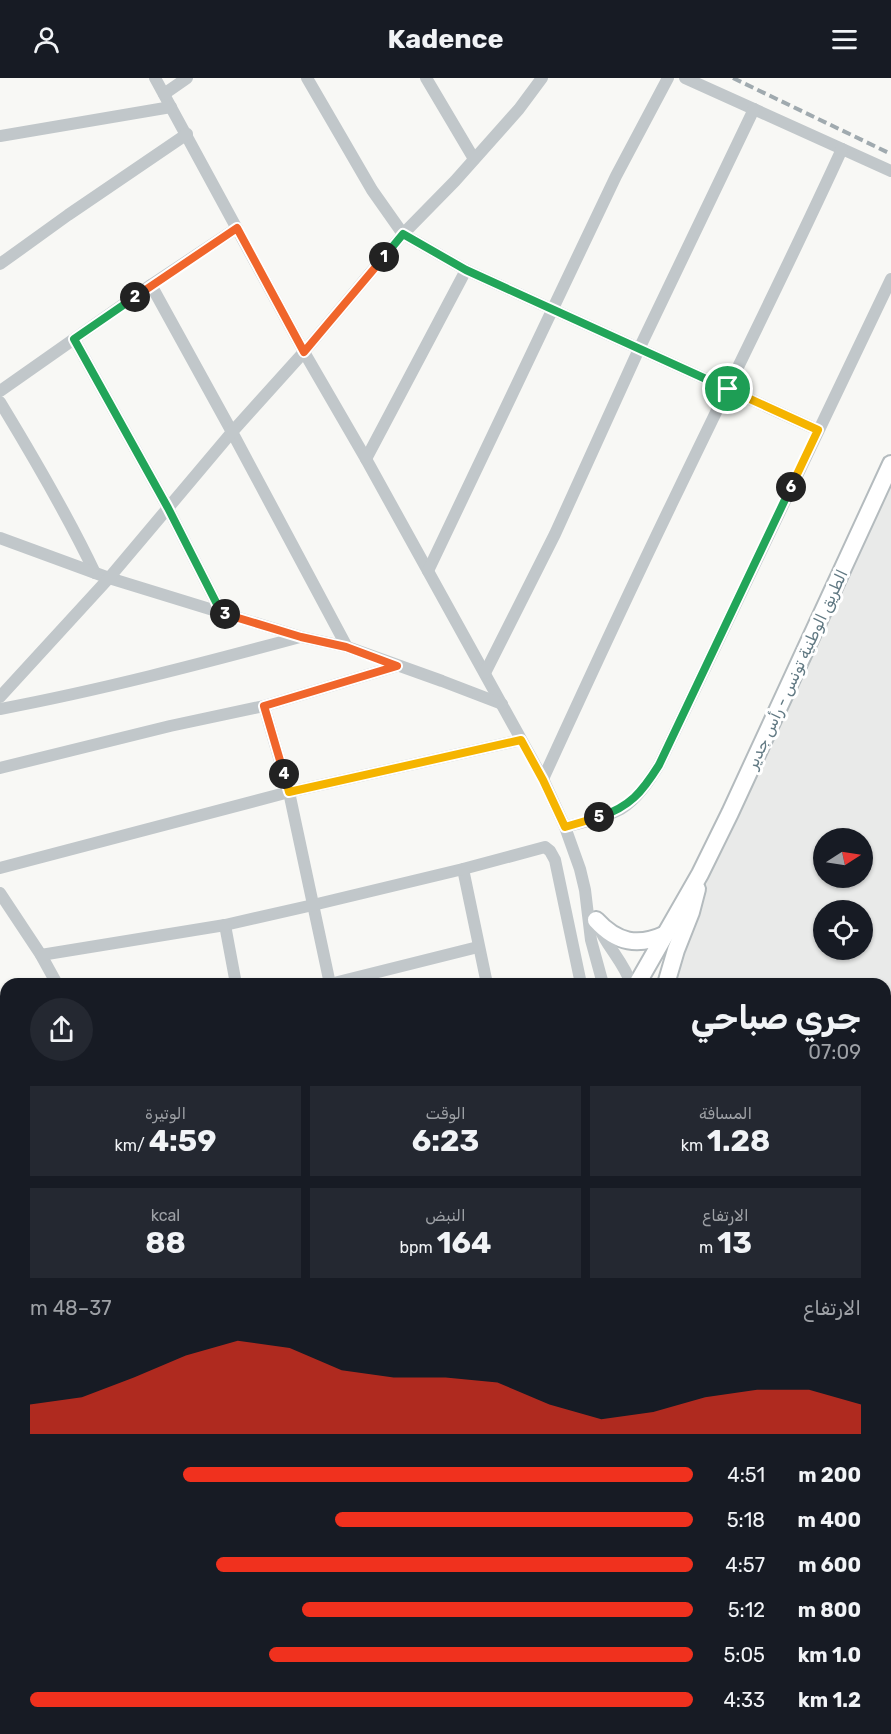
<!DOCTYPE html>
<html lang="ar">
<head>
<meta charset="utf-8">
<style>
	:root { --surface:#171b24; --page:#242831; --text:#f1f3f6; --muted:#9ea1a6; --accent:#f0311e }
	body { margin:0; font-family:Rubik,Cairo,sans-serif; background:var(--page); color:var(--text); direction:rtl; height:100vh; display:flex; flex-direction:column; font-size:22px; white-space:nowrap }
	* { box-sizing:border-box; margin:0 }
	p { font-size:20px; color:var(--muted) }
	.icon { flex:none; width:33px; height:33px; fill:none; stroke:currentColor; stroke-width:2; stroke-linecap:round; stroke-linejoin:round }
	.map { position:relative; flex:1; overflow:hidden; direction:ltr }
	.panel { position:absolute; left:0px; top:900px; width:891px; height:756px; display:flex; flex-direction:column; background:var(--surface); border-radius:18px 18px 0 0; box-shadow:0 2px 4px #0004; direction:rtl }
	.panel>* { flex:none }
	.needle { width:39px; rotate:78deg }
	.controls { position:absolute; left:813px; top:750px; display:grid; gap:12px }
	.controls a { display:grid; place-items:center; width:60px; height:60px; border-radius:50%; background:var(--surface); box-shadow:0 2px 4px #0004; font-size:30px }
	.pin { position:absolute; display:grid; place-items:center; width:51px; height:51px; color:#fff; margin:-26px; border:3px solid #fff; border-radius:50%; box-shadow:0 2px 6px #0007 }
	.km { position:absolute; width:30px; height:30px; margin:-15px; border-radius:50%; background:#222; color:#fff; font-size:16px; line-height:30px; text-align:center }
	.round { display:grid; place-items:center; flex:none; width:63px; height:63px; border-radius:32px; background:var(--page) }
	.summary { display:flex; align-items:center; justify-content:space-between; height:102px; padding:0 30px }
	h1 { font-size:33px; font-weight:700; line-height:45px }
	.metrics { display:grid; grid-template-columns:repeat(3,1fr); gap:9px; height:102px; padding:6px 30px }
	.metrics div { display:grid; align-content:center; border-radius:0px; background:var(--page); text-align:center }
	.metrics b { font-size:30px; font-weight:700 }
	.metrics small { font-size:16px; font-weight:400 }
	.metrics p { font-size:16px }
	.chart { height:168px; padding:12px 30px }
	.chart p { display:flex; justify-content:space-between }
	.chart svg { width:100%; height:108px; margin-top:6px; fill:var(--accent); opacity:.7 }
	ul { padding:0 30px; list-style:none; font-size:20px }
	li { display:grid; grid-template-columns:96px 72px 1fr; align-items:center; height:45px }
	li i { height:15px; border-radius:8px; background:var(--accent) }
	header { display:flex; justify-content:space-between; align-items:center; height:78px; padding:0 30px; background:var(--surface); font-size:27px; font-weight:700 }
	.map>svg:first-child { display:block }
	.built { fill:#e9eae9; fill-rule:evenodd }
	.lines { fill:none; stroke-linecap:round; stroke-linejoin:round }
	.major-casing { stroke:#b4bbbe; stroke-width:20 }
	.minor { stroke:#c1c7ca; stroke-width:12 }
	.major { stroke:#fff; stroke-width:16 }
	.rail { stroke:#a0aaaf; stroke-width:4; stroke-dasharray:9 4.5; stroke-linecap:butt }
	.split-1-casing { stroke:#fff; stroke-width:12 }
	.split-2-casing { stroke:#fff; stroke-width:12 }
	.split-3-casing { stroke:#fff; stroke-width:12 }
	.split-4-casing { stroke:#fff; stroke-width:12 }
	.split-5-casing { stroke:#fff; stroke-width:12 }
	.split-6-casing { stroke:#fff; stroke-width:12 }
	.split-7-casing { stroke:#fff; stroke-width:12 }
	.split-1 { stroke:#22a559; stroke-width:8 }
	.split-2 { stroke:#f0652b; stroke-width:8 }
	.split-3 { stroke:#22a559; stroke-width:8 }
	.split-4 { stroke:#f0652b; stroke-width:8 }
	.split-5 { stroke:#f5b400; stroke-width:8 }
	.split-6 { stroke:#22a559; stroke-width:8 }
	.split-7 { stroke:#f5b400; stroke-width:8 }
	.labels { text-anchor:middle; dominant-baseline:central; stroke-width:6; stroke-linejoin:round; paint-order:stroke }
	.street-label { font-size:16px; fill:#617983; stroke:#fff }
</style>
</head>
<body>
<header><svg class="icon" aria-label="menu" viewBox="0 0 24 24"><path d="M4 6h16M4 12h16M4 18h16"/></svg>Kadence<svg class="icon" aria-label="person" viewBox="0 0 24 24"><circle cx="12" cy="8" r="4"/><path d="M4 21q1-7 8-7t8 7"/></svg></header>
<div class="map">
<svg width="891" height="1656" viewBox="0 0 891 1656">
	<rect width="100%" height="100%" fill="#f8f8f5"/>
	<path class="built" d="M891 407V1240L885 1246V906H671L702 815 743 719 858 473ZM824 760H862V800H824ZM824 832H862V872H824Z"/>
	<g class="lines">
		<g class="major-casing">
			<g id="major">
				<path d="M596 842C617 865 638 869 666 856"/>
				<path d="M637 906 700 796 730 735 891 386"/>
				<path d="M666 906 676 872 691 834 697 811"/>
				<path d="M219 1656 223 1650"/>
			</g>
		</g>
		<g class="minor">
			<path d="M155 0 304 274 366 381 543 701 565 749 580 791 585 812 591 862 603 906"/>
			<path d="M307 0 372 112 403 156 466 192 818 352"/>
			<path d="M426 0 474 81"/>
			<path d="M685 0 891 93"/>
			<path d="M164 16 187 0"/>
			<path d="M0 58 171 29"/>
			<path d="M0 186 68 137 187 56"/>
			<path d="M151 207 232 354 347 569"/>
			<path d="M74 261 168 430 221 534"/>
			<path d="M0 313 151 207 237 150"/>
			<path d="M0 324C34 380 67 436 95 495"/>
			<path d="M366 381 466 192"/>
			<path d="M0 460 109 500 301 559 347 569 442 603 502 626"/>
			<path d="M428 493 616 98 668 0"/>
			<path d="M485 595 555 456 639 271 754 31"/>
			<path d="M0 619 109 500 232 354 304 274 403 156 455 103 519 31 542 0"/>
			<path d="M264 628 289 714 330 906"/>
			<path d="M0 631C101 612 200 586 300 559"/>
			<path d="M0 690 170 648 264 628 397 588"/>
			<path d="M543 701C586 607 629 514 674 421 730 304 788 189 842 71"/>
			<path d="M565 749C583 744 604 740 621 731 637 721 649 703 659 687L891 201"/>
			<path d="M0 790 289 714 521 662"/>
			<path d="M463 791 487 906"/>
			<path d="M0 815 41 877 57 906"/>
			<path d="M225 847 236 906"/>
			<path d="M598 847C606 868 624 884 631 906"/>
			<path d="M41 877 225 847 313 827 463 791 545 769 550 773 555 782 581 906"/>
			<path d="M330 906 478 869"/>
			<path d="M885 1029 891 1030"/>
			<path d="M0 1070 6 1083"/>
			<path d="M0 1153 6 1148"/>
			<path d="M0 1348 6 1342"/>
			<path d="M885 1358 891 1356"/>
			<path d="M142 1650 146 1656"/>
			<path d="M714 1650 716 1656"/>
			<path d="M267 1656 278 1650"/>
		</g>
		<use href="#major" class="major"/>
		<path class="rail" d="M733 0 891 76"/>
	</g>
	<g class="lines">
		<g class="split-1-casing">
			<path id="split-1" d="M384 179 403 156 466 192 728 311"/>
		</g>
		<g class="split-2-casing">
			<path id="split-2" d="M135 219 237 150 304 274 384 179"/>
		</g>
		<g class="split-3-casing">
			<path id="split-3" d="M135 219 74 261 168 430 221 534 225 536"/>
		</g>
		<g class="split-4-casing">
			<path id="split-4" d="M225 536 301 559 346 569 397 588 264 628 284 696"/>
		</g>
		<g class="split-5-casing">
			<path id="split-5" d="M284 696 289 714 521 662 543 702 565 749 599 739"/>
		</g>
		<g class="split-6-casing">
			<path id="split-6" d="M599 739C630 729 642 714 659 687L791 409"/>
		</g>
		<g class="split-7-casing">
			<path id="split-7" d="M728 311 818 352 791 409"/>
		</g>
		<use href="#split-1" class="split-1"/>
		<use href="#split-2" class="split-2"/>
		<use href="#split-3" class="split-3"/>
		<use href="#split-4" class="split-4"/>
		<use href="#split-5" class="split-5"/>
		<use href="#split-6" class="split-6"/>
		<use href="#split-7" class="split-7"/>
	</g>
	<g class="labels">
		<g class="street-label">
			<text transform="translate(797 591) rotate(-65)">الطريق الوطنية تونس - رأس جدير</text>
		</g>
	</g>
</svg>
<div class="controls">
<a><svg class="needle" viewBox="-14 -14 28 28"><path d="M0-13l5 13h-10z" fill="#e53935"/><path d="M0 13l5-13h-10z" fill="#9ea1a6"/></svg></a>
<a><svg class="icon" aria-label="locate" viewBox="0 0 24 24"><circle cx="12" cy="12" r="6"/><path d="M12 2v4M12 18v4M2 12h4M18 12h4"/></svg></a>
</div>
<div class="pin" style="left:728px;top:311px;background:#1e9e55"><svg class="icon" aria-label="arrive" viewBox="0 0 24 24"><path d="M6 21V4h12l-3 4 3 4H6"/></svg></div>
<b class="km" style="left:384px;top:179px">1</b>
<b class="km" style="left:135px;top:219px">2</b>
<b class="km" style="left:225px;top:536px">3</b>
<b class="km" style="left:284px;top:696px">4</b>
<b class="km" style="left:599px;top:739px">5</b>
<b class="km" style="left:791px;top:409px">6</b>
<section class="panel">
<div class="summary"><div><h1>جري صباحي</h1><p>07:09</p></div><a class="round"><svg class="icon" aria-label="share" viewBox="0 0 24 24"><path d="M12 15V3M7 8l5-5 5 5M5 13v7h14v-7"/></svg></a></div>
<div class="metrics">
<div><p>المسافة</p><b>1.28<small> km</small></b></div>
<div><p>الوقت</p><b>6:23</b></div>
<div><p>الوتيرة</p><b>4:59<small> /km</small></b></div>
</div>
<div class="metrics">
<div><p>الارتفاع</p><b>13<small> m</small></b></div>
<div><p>النبض</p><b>164<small> bpm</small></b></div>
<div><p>kcal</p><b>88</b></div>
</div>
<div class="chart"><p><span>الارتفاع</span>37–48 m</p>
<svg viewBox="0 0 160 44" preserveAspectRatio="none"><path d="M0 44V32L10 29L20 21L30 12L40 6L50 9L60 18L70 21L80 21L90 23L100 32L110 38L120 35L130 29L140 26L150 26L160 32V44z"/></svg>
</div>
<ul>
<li><b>200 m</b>4:51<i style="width:77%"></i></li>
<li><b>400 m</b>5:18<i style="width:54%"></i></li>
<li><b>600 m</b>4:57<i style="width:72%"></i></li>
<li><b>800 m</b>5:12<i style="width:59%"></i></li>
<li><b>1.0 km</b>5:05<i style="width:64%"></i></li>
<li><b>1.2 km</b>4:33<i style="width:100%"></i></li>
</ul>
</section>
</div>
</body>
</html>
